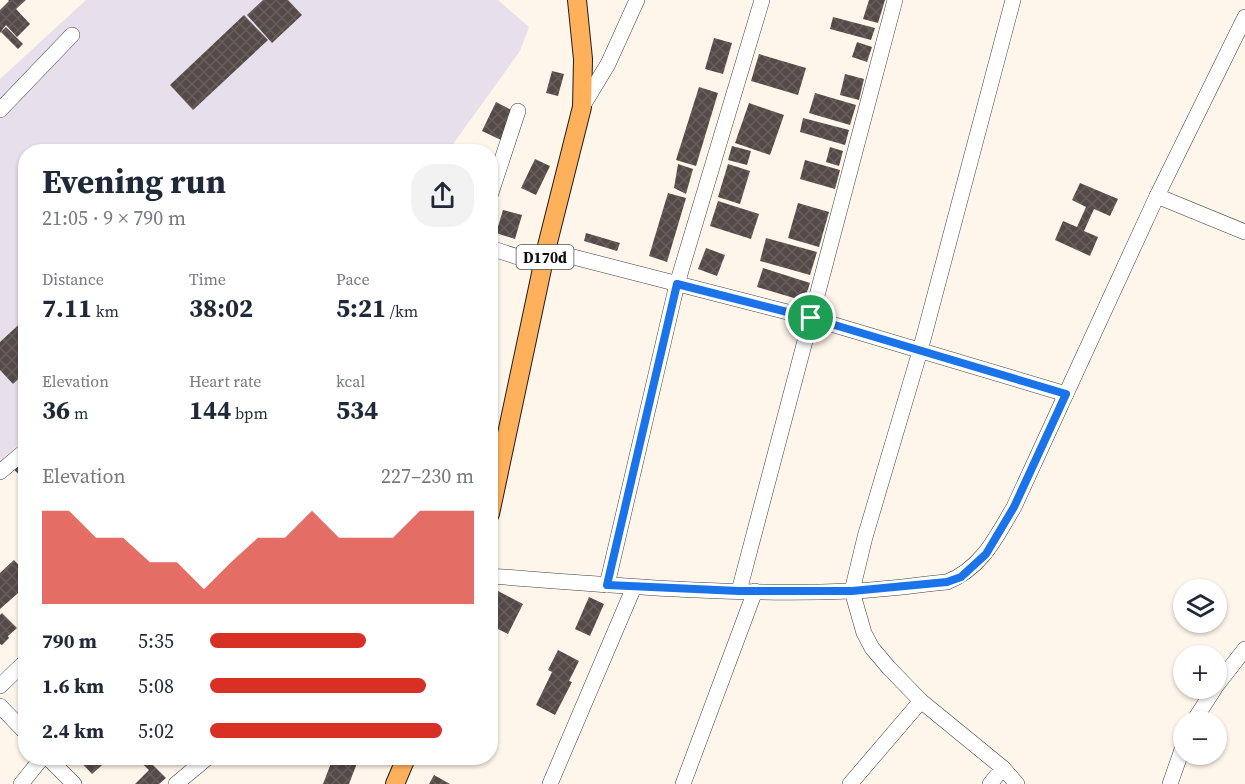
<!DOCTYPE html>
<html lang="en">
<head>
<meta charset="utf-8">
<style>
	:root { --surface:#fff; --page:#f2f2f3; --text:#1f2937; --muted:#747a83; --accent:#d93025 }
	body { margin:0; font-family:"Source Serif 4",serif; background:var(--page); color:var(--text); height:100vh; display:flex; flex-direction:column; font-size:22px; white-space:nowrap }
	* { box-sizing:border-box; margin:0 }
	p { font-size:20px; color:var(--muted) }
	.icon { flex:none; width:33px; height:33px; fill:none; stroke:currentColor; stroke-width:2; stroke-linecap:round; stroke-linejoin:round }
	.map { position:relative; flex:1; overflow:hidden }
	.drawer { position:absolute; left:18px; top:144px; width:480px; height:621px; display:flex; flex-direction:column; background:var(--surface); border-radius:24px; box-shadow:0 2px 4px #0004 }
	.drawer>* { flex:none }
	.tools { position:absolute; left:1173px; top:579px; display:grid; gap:12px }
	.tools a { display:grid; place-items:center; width:54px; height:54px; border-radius:50%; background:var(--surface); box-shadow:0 2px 4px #0004; font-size:30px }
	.pin { position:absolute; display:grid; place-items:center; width:51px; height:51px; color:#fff; margin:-26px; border:3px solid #fff; border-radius:50%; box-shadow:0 2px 6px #0007 }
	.round { display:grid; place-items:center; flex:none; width:63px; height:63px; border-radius:24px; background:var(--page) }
	.headline { display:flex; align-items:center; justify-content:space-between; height:102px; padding:0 24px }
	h1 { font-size:33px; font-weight:700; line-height:45px }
	.stats { display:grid; grid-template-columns:repeat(3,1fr); gap:9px; height:102px; padding:6px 24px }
	.stats div { display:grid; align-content:center }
	.stats b { font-size:26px; font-weight:700 }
	.stats small { font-size:16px; font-weight:400 }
	.stats p { font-size:16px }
	.chart { height:168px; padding:12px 24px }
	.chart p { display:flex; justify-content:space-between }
	.chart svg { width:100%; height:108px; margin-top:6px; fill:var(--accent); opacity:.7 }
	ul { padding:0 24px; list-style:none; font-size:20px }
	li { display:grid; grid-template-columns:96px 72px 1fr; align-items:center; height:45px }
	li i { height:15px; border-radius:8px; background:var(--accent) }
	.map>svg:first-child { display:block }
	.industrial { fill:#e7dfec }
	.building { fill:url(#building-cross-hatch) }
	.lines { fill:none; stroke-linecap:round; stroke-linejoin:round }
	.minor-casing { stroke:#3f3f3f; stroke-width:16 }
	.major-casing { stroke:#1d1d1d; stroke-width:20 }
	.minor { stroke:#fff; stroke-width:15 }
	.major { stroke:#ffb05b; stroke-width:18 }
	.route-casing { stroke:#fff; stroke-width:12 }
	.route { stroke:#1a73e8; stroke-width:8 }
	.labels { text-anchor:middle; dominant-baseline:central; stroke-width:6; stroke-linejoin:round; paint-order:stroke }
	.shield { fill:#fff; stroke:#555; stroke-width:1.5 }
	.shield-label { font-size:15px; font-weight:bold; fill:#0c0c0c }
</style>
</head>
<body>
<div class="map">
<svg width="1245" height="784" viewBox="0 0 1245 784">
	<defs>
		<pattern id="building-cross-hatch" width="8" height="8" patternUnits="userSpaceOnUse" patternTransform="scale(1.5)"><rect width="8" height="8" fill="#554a48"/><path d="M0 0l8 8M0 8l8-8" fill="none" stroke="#68605e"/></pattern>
	</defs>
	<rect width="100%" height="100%" fill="#fff6eb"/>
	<path class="industrial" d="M86 0H498L529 27 520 51 448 151 26 152 25 439 0 461V79Z"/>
	<g class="building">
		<path d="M8 0H26L16 9 30 24 17 37 6 25 0 33V10L9 1Z"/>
		<path d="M263 0H288L302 15 272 43 247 15Z"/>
		<path d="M869 0H885L878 23 863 19Z"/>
		<path d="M244 15 268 40 193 110 170 85Z"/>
		<path d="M833 17 875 28 871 40 830 29Z"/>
		<path d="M6 27 23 44 18 49 1 32Z"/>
		<path d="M714 38 732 43 723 74 705 69Z"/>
		<path d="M857 42 872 47 867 62 852 57Z"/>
		<path d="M759 54 806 68 798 95 751 81Z"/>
		<path d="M552 71 564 74 558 96 546 93Z"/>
		<path d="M845 74 864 79 859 100 840 95Z"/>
		<path d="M699 87 718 93 696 166 676 160Z"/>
		<path d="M815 93 856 105 850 125 809 113Z"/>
		<path d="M496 102 515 112 501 140 482 131Z"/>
		<path d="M749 103 784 115 770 155 735 143Z"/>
		<path d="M803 118 849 130 845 145 800 132Z"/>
		<path d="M732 146 751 151 747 165 728 160Z"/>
		<path d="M830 147 843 151 839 166 826 162Z"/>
		<path d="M535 159 550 166 536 195 521 188Z"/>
		<path d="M805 160 840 170 835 189 800 179Z"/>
		<path d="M678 164 693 169 686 194 674 188Z"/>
		<path d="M728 164 750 171 740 204 718 197Z"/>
		<path d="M1080 183 1118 199 1110 216 1094 209 1084 231 1098 237 1090 256 1055 240 1063 221 1077 227 1086 207 1072 200Z"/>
		<path d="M668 193 686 198 667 262 649 256Z"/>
		<path d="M718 201 759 214 751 239 710 226Z"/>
		<path d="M798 203 829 212 819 247 788 238Z"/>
		<path d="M503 210 522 215 515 239 496 233Z"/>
		<path d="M586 233 620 243 617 251 584 241Z"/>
		<path d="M766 238 817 252 810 275 760 261Z"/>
		<path d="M706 248 725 255 717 276 698 269Z"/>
		<path d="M763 268 810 283 804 301 757 287Z"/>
		<path d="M26 318V372L13 384 0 370V342Z"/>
		<path d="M26 459V476L23 478 13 469Z"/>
		<path d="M14 560 26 573V586L0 609V573Z"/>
		<path d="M498 591 523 604 508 634 490 625V606Z"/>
		<path d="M589 597 604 604 590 636 575 629Z"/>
		<path d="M2 613 17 628 8 636 9 638 2 645 0 644V615Z"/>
		<path d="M558 650 579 661 569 681 572 682 555 715 536 705 552 672 548 670Z"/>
		<path d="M77 758H110L92 774Z"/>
		<path d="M136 758H146L166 778 159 784H135L149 770Z"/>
		<path d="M333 758H359L349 784H323Z"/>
		<path d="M434 775 450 784H429Z"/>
	</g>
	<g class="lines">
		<g class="minor-casing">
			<g id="minor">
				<path d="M582 107 608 64 637 0"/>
				<path d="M0 110 72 35"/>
				<path d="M490 196 518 111"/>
				<path d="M1157 196 1245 232"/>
				<path d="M490 248 543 265"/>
				<path d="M546 250 811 318 1066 394"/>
				<path d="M0 472 26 450"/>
				<path d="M490 576C610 585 731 596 851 591 883 590 915 585 947 582 982 568 996 537 1014 507L1157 196 1245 17"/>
				<path d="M607 585 677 284 762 0"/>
				<path d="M739 591 895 0"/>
				<path d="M0 686 26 661"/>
				<path d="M1216 686 1245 649"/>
				<path d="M0 706 26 733"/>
				<path d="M1193 722 1215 688"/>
				<path d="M48 758 74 784"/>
				<path d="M1003 768 1017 784"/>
				<path d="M21 784 42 758"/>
				<path d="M176 784 207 758"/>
				<path d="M550 784 634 587"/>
				<path d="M683 784 755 591"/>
				<path d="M850 784 921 701"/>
				<path d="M990 784 1003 768 921 701 889 668 872 648 864 633 852 591 865 537 920 351 1013 0"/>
				<path d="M1170 784 1184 744"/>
			</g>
		</g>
		<g class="major-casing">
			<g id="major">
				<path d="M490 514 546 250 582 107 583 59 577 0"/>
				<path d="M395 784 406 758"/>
			</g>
		</g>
		<use href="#minor" class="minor"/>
		<use href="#major" class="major"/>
	</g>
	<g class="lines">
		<g class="route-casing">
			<path id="route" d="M677 284 811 318 1066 394 1014 507 986 554 961 577 947 582 852 591H739L607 585Z"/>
		</g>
		<use href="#route" class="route"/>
	</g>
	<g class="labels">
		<rect class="shield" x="516.5" y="245" width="57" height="24" rx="4.5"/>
		<g class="shield-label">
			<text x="545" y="257">D170d</text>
		</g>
	</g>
</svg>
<div class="tools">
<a><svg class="icon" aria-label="layers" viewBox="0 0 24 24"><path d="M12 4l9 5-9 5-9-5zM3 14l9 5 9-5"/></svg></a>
<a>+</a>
<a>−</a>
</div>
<div class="pin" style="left:811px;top:318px;background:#1e9e55"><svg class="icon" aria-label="arrive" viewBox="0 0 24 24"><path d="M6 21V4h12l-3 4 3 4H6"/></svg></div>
<section class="drawer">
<div class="headline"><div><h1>Evening run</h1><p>21:05 · 9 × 790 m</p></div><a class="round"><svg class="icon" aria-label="share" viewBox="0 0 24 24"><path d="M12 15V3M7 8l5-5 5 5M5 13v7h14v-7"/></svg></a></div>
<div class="stats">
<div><p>Distance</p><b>7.11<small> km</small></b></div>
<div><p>Time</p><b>38:02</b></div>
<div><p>Pace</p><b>5:21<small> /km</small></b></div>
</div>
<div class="stats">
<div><p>Elevation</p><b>36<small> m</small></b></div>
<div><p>Heart rate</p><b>144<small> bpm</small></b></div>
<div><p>kcal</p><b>534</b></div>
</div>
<div class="chart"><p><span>Elevation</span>227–230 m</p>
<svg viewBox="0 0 160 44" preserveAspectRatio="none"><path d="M0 44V6L10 6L20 17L30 17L40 27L50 27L60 38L70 27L80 17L90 17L100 6L110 17L120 17L130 17L140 6L150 6L160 6V44z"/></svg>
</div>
<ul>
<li><b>790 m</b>5:35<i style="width:59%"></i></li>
<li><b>1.6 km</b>5:08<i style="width:82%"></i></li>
<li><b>2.4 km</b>5:02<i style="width:88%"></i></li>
</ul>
</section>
</div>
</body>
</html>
